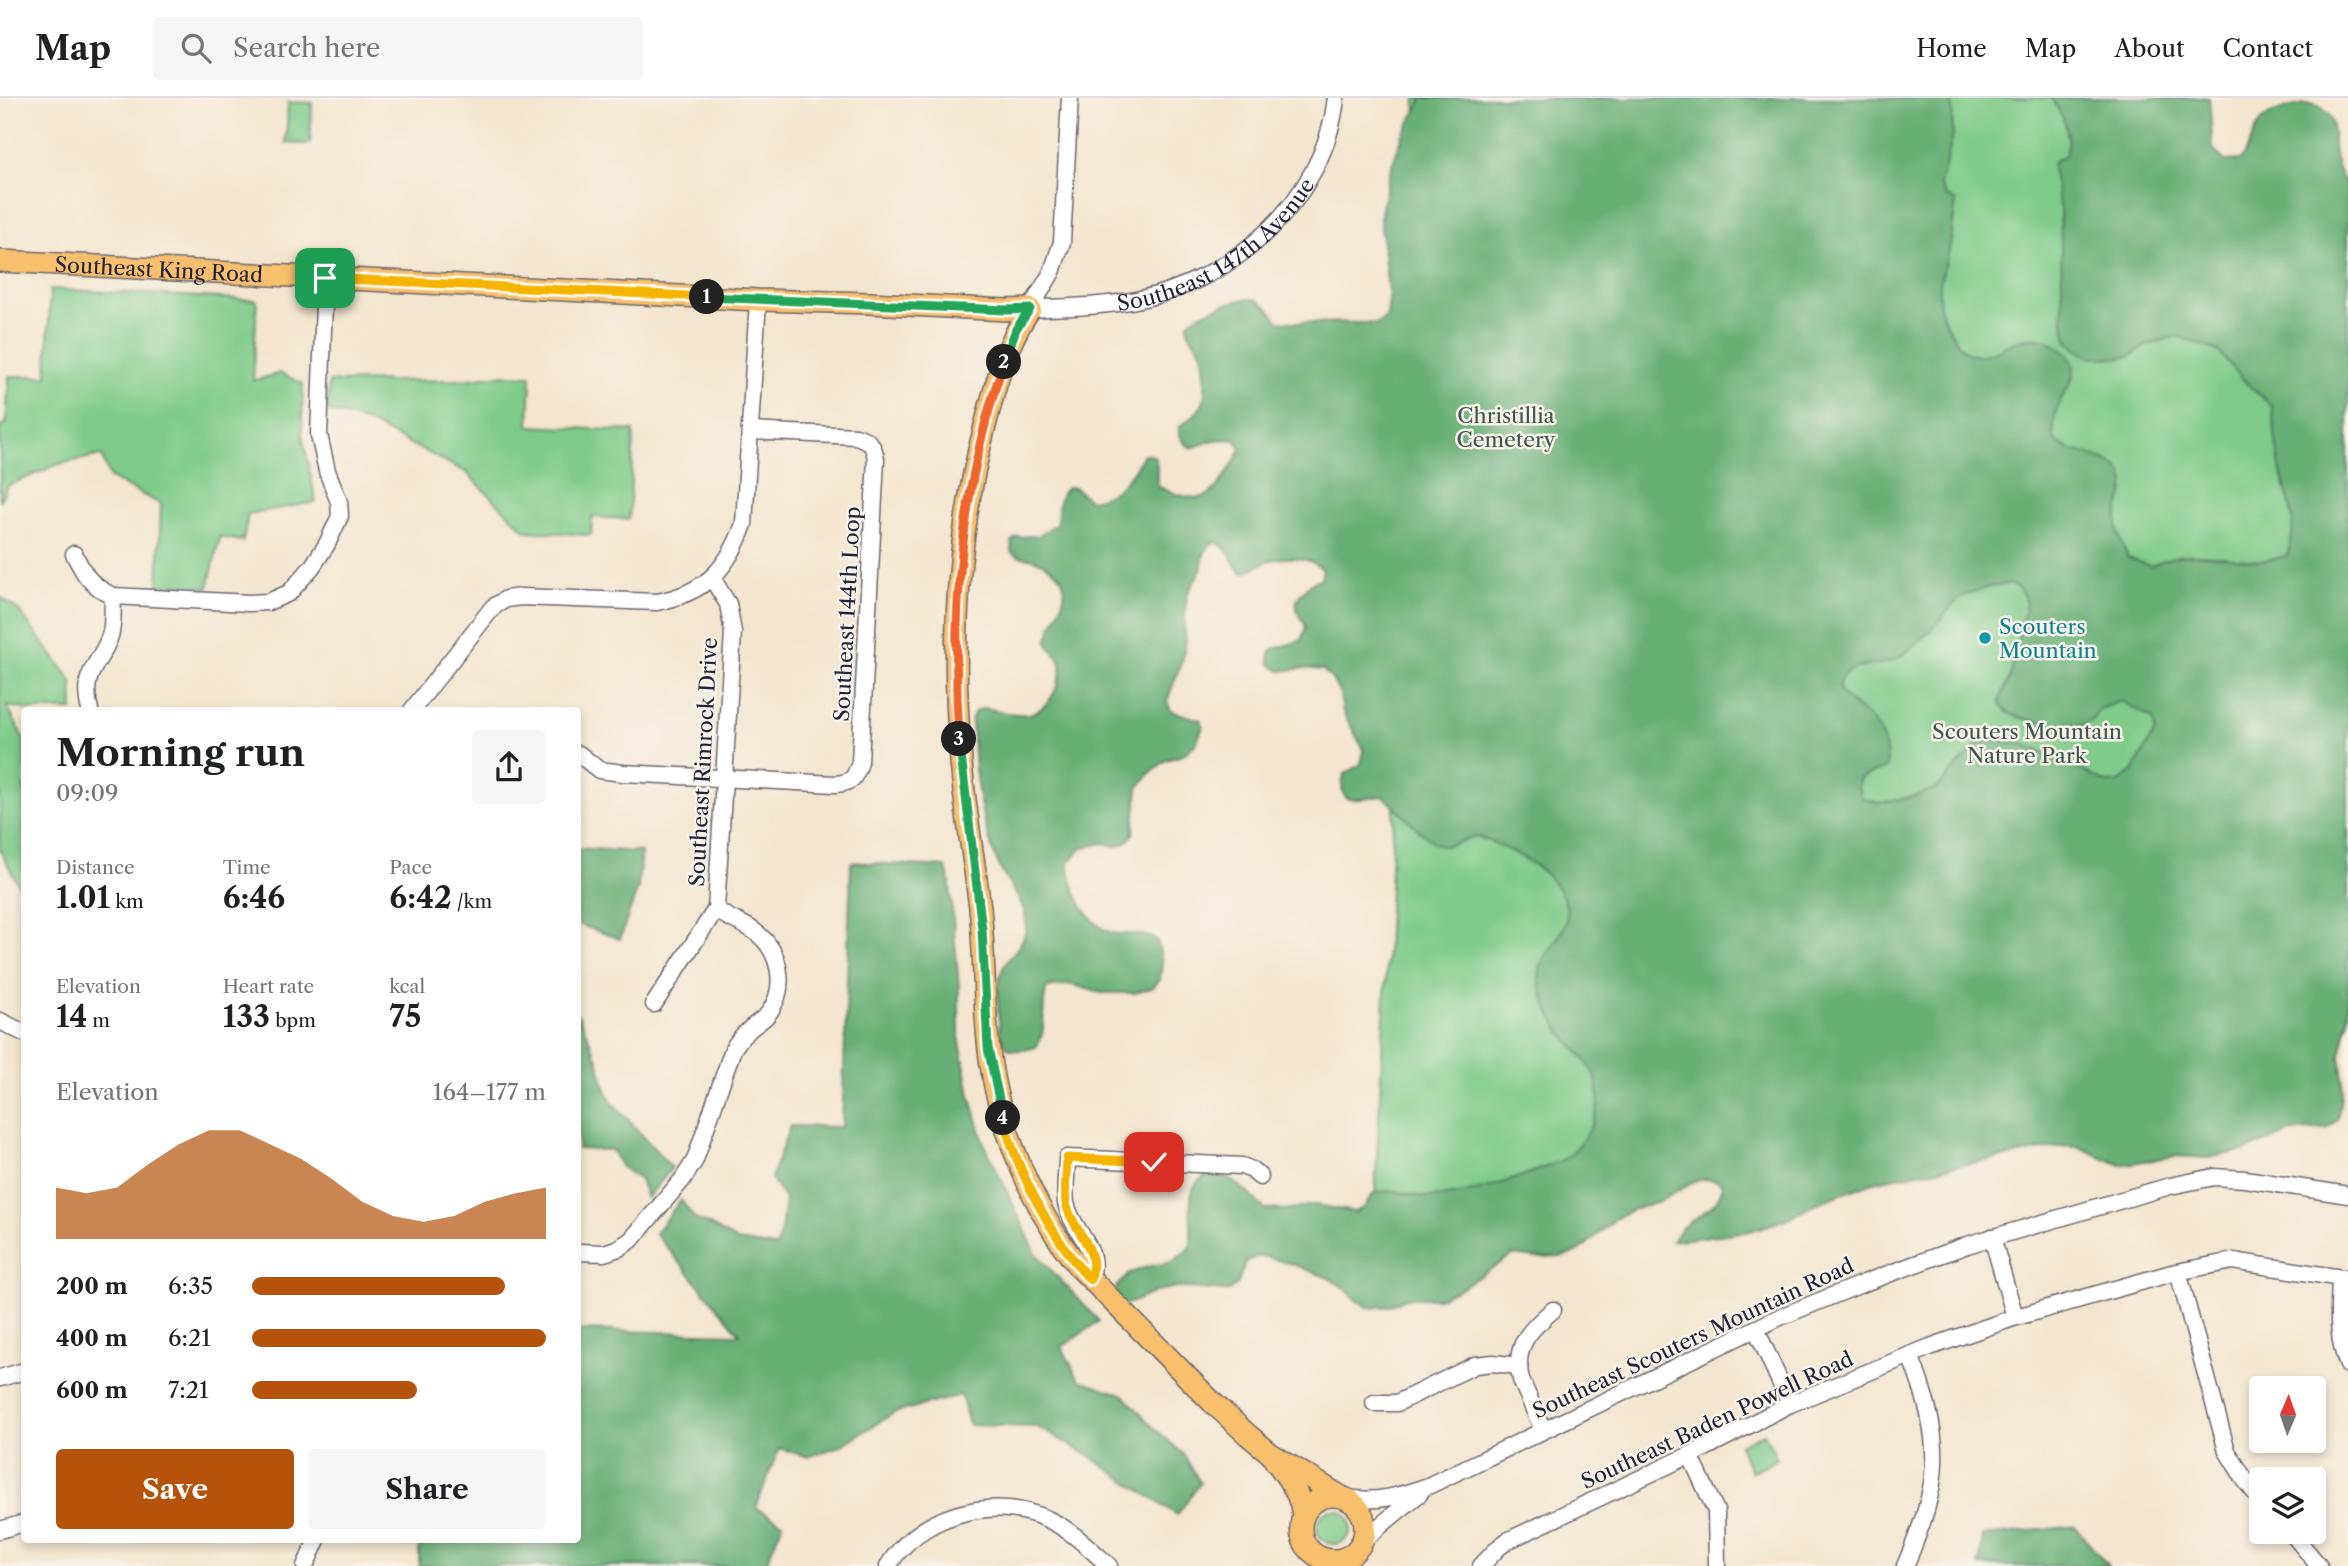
<!DOCTYPE html>
<html lang="en">
<head>
<meta charset="utf-8">
<style>
	:root { --surface:#fff; --page:#f6f6f6; --text:#202124; --muted:#757577; --line:#e0e0e0; --accent:#b45309 }
	body { margin:0; font-family:"Libre Caslon Text",serif; background:var(--page); color:var(--text); height:100vh; display:flex; flex-direction:column; font-size:26px; white-space:nowrap }
	* { box-sizing:border-box; margin:0 }
	p { font-size:23px; color:var(--muted) }
	.icon { flex:none; width:38px; height:38px; fill:none; stroke:currentColor; stroke-width:2; stroke-linecap:round; stroke-linejoin:round }
	.map { position:relative; flex:1; overflow:hidden }
	.drawer { position:absolute; left:21px; top:609px; width:560px; height:836px; display:flex; flex-direction:column; background:var(--surface); border-radius:7px; box-shadow:0 4px 10px #0003 }
	.drawer>* { flex:none }
	.needle { width:46px; rotate:2deg }
	.fabs { position:absolute; left:2249px; top:1278px; display:grid; gap:14px }
	.fabs a { display:grid; place-items:center; width:77px; height:77px; border-radius:7px; background:var(--surface); box-shadow:0 4px 10px #0003; font-size:35px }
	.pin { position:absolute; display:grid; place-items:center; width:60px; height:60px; color:#fff; margin:-30px; border-radius:14px; box-shadow:0 4px 10px #0006 }
	.km { position:absolute; width:35px; height:35px; margin:-18px; border-radius:50%; background:#222; color:#fff; font-size:19px; line-height:35px; text-align:center }
	.round { display:grid; place-items:center; flex:none; width:74px; height:74px; border-radius:7px; background:var(--page) }
	.headline { display:flex; align-items:center; justify-content:space-between; height:119px; padding:0 35px }
	h1 { font-size:38px; font-weight:700; line-height:52px }
	.figures { display:grid; grid-template-columns:repeat(3,1fr); gap:10px; height:119px; padding:7px 35px }
	.figures div { display:grid; align-content:center }
	.figures b { font-size:30px; font-weight:700 }
	.figures small { font-size:19px; font-weight:400 }
	.figures p { font-size:19px }
	.chart { height:196px; padding:14px 35px }
	.chart p { display:flex; justify-content:space-between }
	.chart svg { width:100%; height:126px; margin-top:7px; fill:var(--accent); opacity:.7 }
	.button { display:flex; gap:14px; margin-top:auto; padding:14px 35px }
	.button a { flex:1; height:80px; border-radius:7px; background:var(--accent); color:#fff; font-size:28px; font-weight:700; line-height:80px; text-align:center }
	.button a+a { background:var(--page); color:var(--text) }
	ul { padding:0 35px; list-style:none; font-size:23px }
	li { display:grid; grid-template-columns:112px 84px 1fr; align-items:center; height:52px }
	li i { height:18px; border-radius:9px; background:var(--accent) }
	header { display:flex; align-items:center; gap:42px; box-sizing:border-box; height:98px; padding:0 35px; background:var(--surface); border-bottom:2px solid var(--line) }
	header strong { font-size:33px }
	nav { display:flex; gap:38px; margin-inline-start:auto; font-size:24px }
	.search { width:490px; height:63px; background:var(--page); display:flex; align-items:center; gap:18px; box-sizing:border-box; padding:0 24px; border-radius:7px; color:var(--muted); font-size:26px }
	.map>svg:first-child { display:block }
	.green { fill:#7fcb8a; stroke:#507662; stroke-width:2 }
	.forest { fill:#67af76; stroke:#446858; stroke-width:2; fill-rule:evenodd }
	.lines { fill:none; stroke-linecap:round; stroke-linejoin:round }
	.minor-casing { stroke:#6c666e; stroke-width:19 }
	.major-casing { stroke:#6c666e; stroke-width:24 }
	.minor { stroke:#fff; stroke-width:16 }
	.major { stroke:#f8bf6c; stroke-width:21 }
	.split-1-casing { stroke:#fff; stroke-width:14 }
	.split-2-casing { stroke:#fff; stroke-width:14 }
	.split-3-casing { stroke:#fff; stroke-width:14 }
	.split-4-casing { stroke:#fff; stroke-width:14 }
	.split-5-casing { stroke:#fff; stroke-width:14 }
	.split-1 { stroke:#f5b400; stroke-width:9 }
	.split-2 { stroke:#22a559; stroke-width:9 }
	.split-3 { stroke:#f0652b; stroke-width:9 }
	.split-4 { stroke:#22a559; stroke-width:9 }
	.split-5 { stroke:#f5b400; stroke-width:9 }
	.culture-dot { fill:#0f9aa8; stroke:#f7f3e8; stroke-width:2.5 }
	.labels { text-anchor:middle; dominant-baseline:central; stroke-width:5; stroke-linejoin:round; paint-order:stroke }
	.street-label { font-size:21px; fill:#22223b; stroke:#f7f3e8 }
	.park-label { font-size:21px; fill:#3e5553; stroke:#f7f3e8 }
	.culture-label { font-size:21px; fill:#0d838f; stroke:#f7f3e8; text-anchor:start }
</style>
</head>
<body>
<header>
<strong>Map</strong>
<div class="search"><svg class="icon" aria-label="search" viewBox="0 0 24 24"><circle cx="10" cy="10" r="6"/><path d="M15 15l6 6"/></svg>Search here</div>
<nav><a>Home</a><a>Map</a><a>About</a><a>Contact</a></nav>
</header>
<div class="map">
<svg width="2348" height="1468" viewBox="0 0 2348 1468">
	<rect width="100%" height="100%" fill="#f7f3e8"/>
	<filter id="ink" filterUnits="userSpaceOnUse"><feTurbulence type="fractalNoise" baseFrequency=".0143" numOctaves="2"/><feDisplacementMap in="SourceGraphic" scale="14" xChannelSelector="R" yChannelSelector="G"/><feConvolveMatrix kernelMatrix="1 2 1 2 8 2 1 2 1" color-interpolation-filters="sRGB"/></filter>
	<filter id="wash" filterUnits="userSpaceOnUse"><feTurbulence type="fractalNoise" baseFrequency=".00686" numOctaves="4" result="noise"/><feDisplacementMap in="SourceGraphic" scale="28" xChannelSelector="R" yChannelSelector="G"/><feGaussianBlur stdDeviation="1.57" result="paint"/><feColorMatrix in="noise" values="0 0 0 0 0 0 0 0 0 0 0 0 0 0 0 0 0 1.4 0 .05"/><feComposite in="paint" operator="in"/></filter>
	<g filter="url(#wash)">
		<rect width="100%" height="100%" fill="#f4e5ce"/>
		<g class="green">
			<path d="M1416 0H2181L2260 140 2348 866 1373 1144 1408 416 1405 232Z"/>
			<path d="M288 4 312 5 310 46 286 45Z"/>
			<path d="M50 191 257 202 253 283 280 275 303 286 302 335 316 404 248 416 243 443 220 439 208 490 158 488 161 406 110 380 101 357 59 366 7 388 0 403V329L6 326 9 278H47Z"/>
			<path d="M503 277 531 278 529 328 634 333 629 421 592 419 591 437 526 433 466 374 365 323 327 313 329 284 459 282Z"/>
			<path d="M0 499 18 512 72 583 73 612H29L7 608 24 642V797L0 752Z"/>
			<path d="M1764 1335 1777 1361 1751 1374 1739 1347Z"/>
			<circle cx="1334" cy="1429" r="17"/>
		</g>
		<g class="forest">
			<path d="M1423 0H1952L1953 38 1940 87 1946 98 1956 104C1953 122 1952 140 1948 157 1944 172 1938 184 1939 199 1939 212 1946 229 1954 239 1959 246 1964 256 1973 257 2002 262 2022 222 2058 249 2064 253 2070 258 2073 265 2079 281 2059 298 2056 314 2054 322 2053 332 2054 341 2066 355 2097 355 2114 367 2137 384 2115 404 2117 428 2118 439 2124 450 2128 460L2151 468C2201 440 2245 475 2287 457 2300 422 2287 403 2280 369 2276 349 2274 329 2272 308L2248 287 2218 253 2177 238 2145 248 2131 258 2111 260 2090 259 2076 251 2067 242 2063 222 2060 110 2052 70 2054 62 2064 59C2075 42 2062 14 2051 0H2209L2213 52 2225 63 2241 62C2251 49 2253 30 2264 20 2274 12 2288 10 2300 7 2318 3 2332 13 2333 32 2334 37 2332 42 2333 48 2334 62 2339 77 2348 88V920L2340 957 2343 981 2338 1021 2328 1030 2291 1034 2244 1053 2208 1060 2175 1058 2120 1067 2079 1049 2063 1048 1876 1083 1815 1106 1784 1122 1750 1133 1672 1143C1676 1138 1678 1133 1683 1129 1697 1117 1722 1108 1722 1087L1718 1083 1706 1081 1696 1083 1660 1103 1634 1111 1616 1120 1578 1154 1561 1159 1536 1160 1513 1157 1459 1191 1439 1200H1406L1389 1208 1370 1210 1357 1203 1346 1191 1329 1180 1295 1167 1267 1159H1255L1245 1164 1238 1186 1229 1193C1205 1192 1181 1186 1158 1193 1145 1197 1136 1205 1122 1207L1116 1200V1189L1130 1175 1147 1169 1172 1164 1191 1149C1193 1131 1188 1112 1192 1094 1194 1088 1196 1084 1201 1081 1225 1064 1248 1098 1265 1111L1284 1112 1315 1107 1355 1114 1365 1109 1372 1097C1377 1095 1383 1093 1388 1093 1401 1092 1416 1100 1430 1099 1470 1098 1510 1083 1548 1068 1555 1065 1565 1062 1571 1056 1595 1032 1610 997 1588 966 1578 951 1563 940 1555 924 1549 914 1544 901 1541 890 1529 849 1583 839 1562 797 1545 766 1507 750 1476 738 1466 740 1452 749 1443 748 1428 747 1398 708 1382 698 1360 701 1335 711 1344 677L1361 666 1364 652 1343 614 1340 596 1332 581 1323 572 1304 570 1280 573 1270 566 1269 558 1273 551 1300 543C1301 542 1305 533 1305 532 1307 524 1301 523 1299 517 1290 500 1308 487 1321 480L1323 472C1311 458 1285 458 1268 463 1258 466 1253 473 1242 475 1229 465 1235 454 1216 444L1210 446 1204 456 1201 472 1187 496 1184 528 1186 542 1182 563 1167 603 1171 613 1201 622 1203 629 1196 646 1182 657 1166 662 1150 675 1138 690 1133 736 1126 745 1116 748 1103 745 1082 750 1069 764C1068 789 1090 834 1119 836 1133 837 1144 834 1157 842L1162 864 1160 882 1152 890 1135 895H1101L1070 886 1047 890C1039 908 1049 934 1036 949 1028 951 1018 954 1010 951 995 945 997 889 1001 875 1007 855 1027 850 1026 824 1026 806 1009 788 1001 772 982 731 975 686 973 642 973 635 971 626 972 620 980 590 1031 646 1056 591 1059 583 1062 575 1061 566 1059 556 1050 553 1047 544 1056 509 1087 484 1036 462 1026 458 1022 462 1011 454L1012 443 1017 439 1038 438 1056 426C1060 411 1055 400 1068 389L1075 390 1089 402C1116 400 1132 377 1144 356 1164 355 1153 376 1159 389 1171 395 1193 403 1206 398 1217 394 1237 361 1241 350L1235 342 1226 341 1214 342 1191 350C1182 344 1178 338 1180 328 1205 311 1206 305 1205 276 1204 268 1204 261 1201 253 1196 241 1186 239 1188 224 1201 214 1236 200 1253 201 1264 203 1272 214 1278 223 1312 227 1345 222 1378 226L1387 218 1389 202 1380 120 1389 76 1402 39ZM2005 486C2017 486 2024 494 2026 506L2010 579 2000 602 2001 608 2008 615 2021 620 2065 630 2079 629 2092 622 2100 611 2121 603 2153 621 2155 633 2133 673 2119 684 2105 685 2058 659 2022 646 1996 641 1980 644 1937 690 1912 699 1878 705 1862 700 1858 688 1860 680 1886 670C1890 655 1881 632 1871 621 1862 610 1838 601 1839 587 1841 563 1882 571 1898 560 1912 551 1926 537 1938 525 1945 517 1951 507 1959 501 1973 492 1989 489 2005 486Z"/>
			<path d="M578 750 641 754 638 789 620 841 578 826Z"/>
			<path d="M851 764 946 769 950 786 959 890V939L970 997 984 1045 1037 1157 1099 1223 1062 1249 1079 1282 1124 1297 1152 1328 1184 1357 1200 1385 1177 1417 1089 1358 1037 1329 969 1327 961 1297 894 1315 840 1348 808 1359 779 1350 756 1410 783 1425 765 1468H419V1442H578V1232L740 1236 655 1135 681 1102 695 1121 710 1127 737 1143 776 1149 781 1134 785 1101 771 1080 790 1028 842 1029Z"/>
			<path d="M578 916 598 962 604 987 611 1003 672 1070 647 1100 640 1082 621 1069 612 1052 578 1051Z"/>
			<path d="M2075 1428 2108 1468H1979L1983 1438Z"/>
		</g>
	</g>
	<g filter="url(#ink)">
		<g class="lines">
			<g class="minor-casing">
				<g id="minor">
					<path id="s1" d="M1030 211C1065 209 1101 209 1136 202 1234 183 1325 102 1336 0"/>
					<path d="M1030 211 1052 174 1062 144 1070 0"/>
					<path d="M74 456C85 478 90 487 113 498"/>
					<path d="M90 612C80 574 99 569 110 538 114 526 112 511 113 498L249 505 268 504 289 495 312 469 327 446 340 418 339 404 327 373 319 337 325 180"/>
					<path d="M412 612 493 509 506 501 521 499 657 504C705 495 728 471 744 426L758 202"/>
					<path d="M579 656 599 672 623 675 835 686C852 685 855 680 860 664L876 361C874 347 869 342 856 338L750 333"/>
					<path d="M654 906 716 811"/>
					<path d="M0 923 24 935"/>
					<path d="M1992 1139 2015 1219"/>
					<path d="M578 1154 604 1155 619 1150 631 1142 683 1081 695 1062 733 951C737 945 741 938 747 934 753 927 762 923 768 916 788 890 781 852 754 833 742 824 727 821 716 811L733 534 728 506 712 480"/>
					<path d="M2178 1174 2227 1353 2245 1382 2261 1402"/>
					<path d="M2340 1181C2339 1211 2336 1239 2348 1267"/>
					<path d="M1090 1182C1102 1150 1072 1134 1066 1105 1064 1091 1067 1074 1067 1060L1242 1068 1252 1072 1260 1079"/>
					<path d="M1756 1231 1790 1306"/>
					<path d="M0 1280 24 1273"/>
					<path d="M1374 1305H1397L1475 1267 1493 1265 1519 1268"/>
					<path d="M1543 1332 1521 1282C1513 1248 1529 1232 1553 1212"/>
					<path d="M1690 1357 1716 1413 1717 1468"/>
					<path d="M1347 1400C1377 1405 1400 1398 1428 1388L1780 1219 1864 1185 1967 1147 2170 1088 2214 1079 2245 1081 2348 1097"/>
					<path d="M0 1432 24 1425"/>
					<path d="M2290 1433 2319 1468"/>
					<path d="M1363 1442 1420 1395"/>
					<path d="M305 1468 317 1442"/>
					<path d="M888 1468C918 1419 986 1398 1040 1418 1067 1428 1087 1448 1109 1468"/>
					<path d="M1481 1468 1498 1450 1507 1443 1705 1350 1790 1306 1930 1249 2013 1220 2172 1175 2233 1163 2348 1181"/>
					<path d="M1905 1468C1942 1382 1944 1345 1910 1257"/>
				</g>
			</g>
			<g class="major-casing">
				<g id="major">
					<path id="s2" d="M0 163 758 202 869 205 1006 212 1030 211"/>
					<path d="M1030 211C1006 245 995 288 985 328 956 438 951 551 961 663 965 713 974 761 980 810 985 857 983 905 989 952 997 1024 1033 1113 1079 1169L1212 1304 1248 1337 1271 1356 1340 1398"/>
					<path d="M1274 1361C1287 1379 1301 1396 1303 1418"/>
					<circle cx="1333" cy="1430" r="32"/>
				</g>
			</g>
			<use href="#minor" class="minor"/>
			<use href="#major" class="major"/>
		</g>
	</g>
	<g class="lines" filter="url(#ink)">
		<g class="split-1-casing">
			<path id="split-1" d="M325 180 707 199"/>
		</g>
		<g class="split-2-casing">
			<path id="split-2" d="M707 199 1006 212 1030 211 1016 231 1004 264"/>
		</g>
		<g class="split-3-casing">
			<path id="split-3" d="M959 641C951 511 961 387 1004 264"/>
		</g>
		<g class="split-4-casing">
			<path id="split-4" d="M959 641 982 831 988 950 1003 1020"/>
		</g>
		<g class="split-5-casing">
			<path id="split-5" d="M1003 1020C1018 1075 1052 1140 1090 1182 1102 1150 1072 1134 1066 1105 1064 1091 1067 1074 1067 1060L1154 1064"/>
		</g>
		<use href="#split-1" class="split-1"/>
		<use href="#split-2" class="split-2"/>
		<use href="#split-3" class="split-3"/>
		<use href="#split-4" class="split-4"/>
		<use href="#split-5" class="split-5"/>
	</g>
	<circle class="culture-dot" cx="1985" cy="540" r="7"/>
	<g class="labels">
		<g class="street-label">
			<text stroke="none"><textPath href="#s1" startOffset="205">Southeast 147th Avenue</textPath></text>
			<text stroke="none"><textPath href="#s2" startOffset="159">Southeast King Road</textPath></text>
			<text transform="translate(847 516) rotate(-87)">Southeast 144th Loop</text>
			<text transform="translate(703 664) rotate(-87)">Southeast Rimrock Drive</text>
			<text transform="translate(1693 1240) rotate(-25)">Southeast Scouters Mountain Road</text>
			<text transform="translate(1717 1322) rotate(-25)">Southeast Baden Powell Road</text>
		</g>
		<g class="park-label">
			<text x="1506" y="317">Christillia<tspan x="1506" dy="24">Cemetery</tspan></text>
			<text x="2027" y="633">Scouters Mountain<tspan x="2027" dy="24">Nature Park</tspan></text>
		</g>
		<g class="culture-label">
			<text x="1999" y="528">Scouters<tspan x="1999" dy="24">Mountain</tspan></text>
		</g>
	</g>
</svg>
<div class="fabs">
<a><svg class="needle" viewBox="-14 -14 28 28"><path d="M0-13l5 13h-10z" fill="#e53935"/><path d="M0 13l5-13h-10z" fill="#757577"/></svg></a>
<a><svg class="icon" aria-label="layers" viewBox="0 0 24 24"><path d="M12 4l9 5-9 5-9-5zM3 14l9 5 9-5"/></svg></a>
</div>
<div class="pin" style="left:325px;top:180px;background:#1e9e55"><svg class="icon" aria-label="arrive" viewBox="0 0 24 24"><path d="M6 21V4h12l-3 4 3 4H6"/></svg></div>
<div class="pin" style="left:1154px;top:1064px;background:#d93025"><svg class="icon" aria-label="check" viewBox="0 0 24 24"><path d="M5 12l5 5 9-10"/></svg></div>
<b class="km" style="left:707px;top:199px">1</b>
<b class="km" style="left:1004px;top:264px">2</b>
<b class="km" style="left:959px;top:641px">3</b>
<b class="km" style="left:1003px;top:1020px">4</b>
<section class="drawer">
<div class="headline"><div><h1>Morning run</h1><p>09:09</p></div><a class="round"><svg class="icon" aria-label="share" viewBox="0 0 24 24"><path d="M12 15V3M7 8l5-5 5 5M5 13v7h14v-7"/></svg></a></div>
<div class="figures">
<div><p>Distance</p><b>1.01<small> km</small></b></div>
<div><p>Time</p><b>6:46</b></div>
<div><p>Pace</p><b>6:42<small> /km</small></b></div>
</div>
<div class="figures">
<div><p>Elevation</p><b>14<small> m</small></b></div>
<div><p>Heart rate</p><b>133<small> bpm</small></b></div>
<div><p>kcal</p><b>75</b></div>
</div>
<div class="chart"><p><span>Elevation</span>164–177 m</p>
<svg viewBox="0 0 160 44" preserveAspectRatio="none"><path d="M0 44V26L10 28L20 26L30 18L40 11L50 6L60 6L70 11L80 16L90 23L100 31L110 36L120 38L130 36L140 31L150 28L160 26V44z"/></svg>
</div>
<ul>
<li><b>200 m</b>6:35<i style="width:86%"></i></li>
<li><b>400 m</b>6:21<i style="width:100%"></i></li>
<li><b>600 m</b>7:21<i style="width:56%"></i></li>
</ul>
<div class="button"><a>Save</a><a>Share</a></div>
</section>
</div>
</body>
</html>
